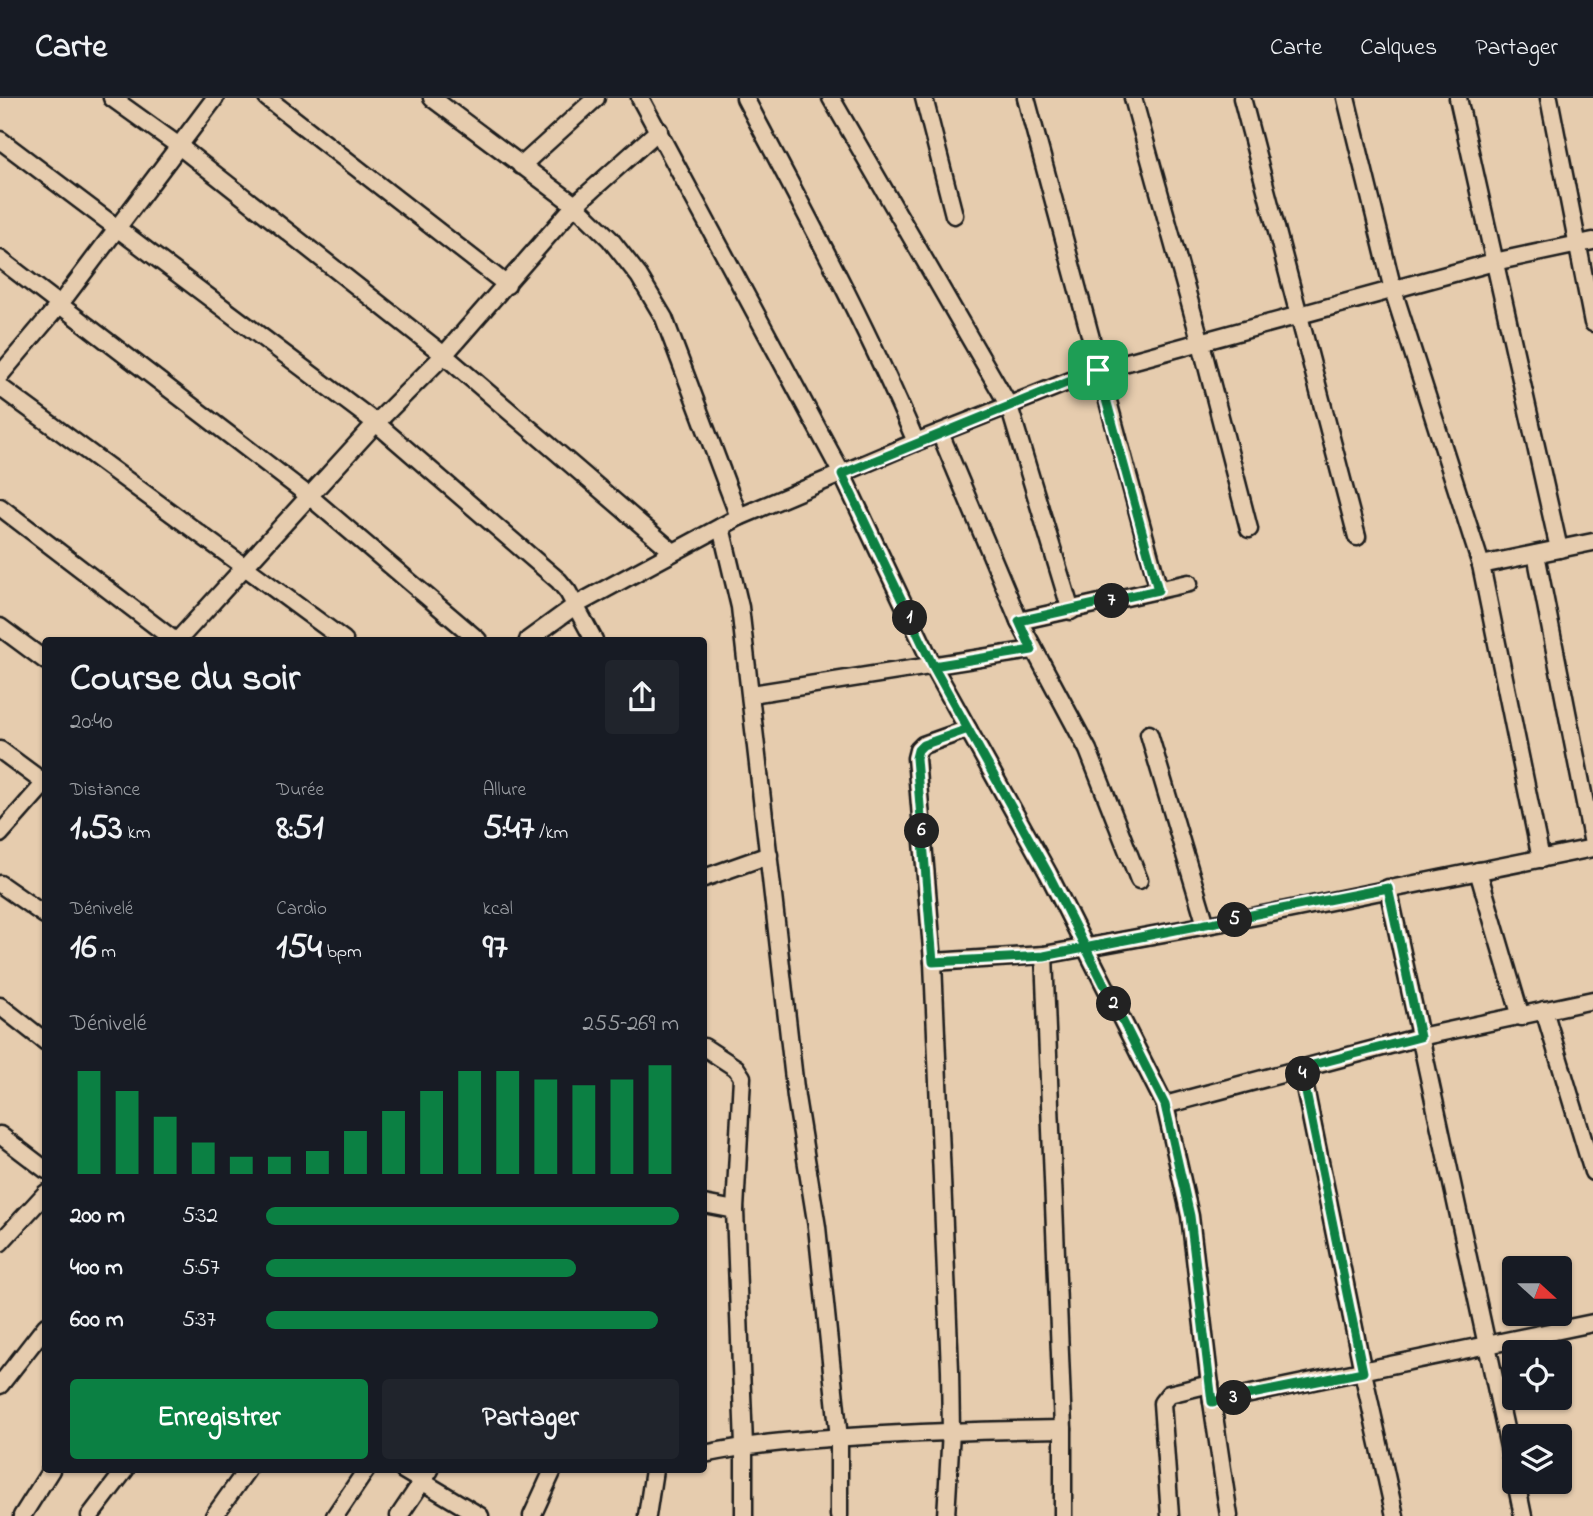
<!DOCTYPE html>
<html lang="fr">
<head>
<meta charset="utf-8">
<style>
	:root { --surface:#171b24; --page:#20242c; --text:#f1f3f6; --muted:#9ea1a6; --line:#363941; --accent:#0b8043 }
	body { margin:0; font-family:"Indie Flower",sans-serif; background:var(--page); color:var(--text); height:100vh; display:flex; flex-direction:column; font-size:26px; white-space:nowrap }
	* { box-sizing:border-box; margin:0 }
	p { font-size:23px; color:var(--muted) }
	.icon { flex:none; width:38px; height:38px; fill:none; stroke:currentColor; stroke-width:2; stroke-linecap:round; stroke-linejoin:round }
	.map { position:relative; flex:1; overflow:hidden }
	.sheet { position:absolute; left:42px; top:539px; width:665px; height:836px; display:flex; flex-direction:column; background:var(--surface); border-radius:7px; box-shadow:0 2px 5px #0004 }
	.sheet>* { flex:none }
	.needle { width:46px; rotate:111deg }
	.tools { position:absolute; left:1502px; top:1158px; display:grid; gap:14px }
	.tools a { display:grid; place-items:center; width:70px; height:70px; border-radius:7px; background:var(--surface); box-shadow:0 2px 5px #0004; font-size:35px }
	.pin { position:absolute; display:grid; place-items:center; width:60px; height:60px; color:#fff; margin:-30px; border-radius:14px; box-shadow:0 4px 10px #0006 }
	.km { position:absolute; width:35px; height:35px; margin:-18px; border-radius:50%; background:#222; color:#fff; font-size:19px; line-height:35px; text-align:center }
	.round { display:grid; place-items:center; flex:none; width:74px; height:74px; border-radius:7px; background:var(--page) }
	.head { display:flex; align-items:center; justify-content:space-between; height:119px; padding:0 28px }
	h1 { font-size:38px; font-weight:800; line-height:52px }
	.metrics { display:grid; grid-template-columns:repeat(3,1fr); gap:10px; height:119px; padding:7px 28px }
	.metrics div { display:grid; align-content:center }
	.metrics b { font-size:35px; font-weight:800 }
	.metrics small { font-size:19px; font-weight:400 }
	.metrics p { font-size:19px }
	.chart { height:196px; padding:14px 28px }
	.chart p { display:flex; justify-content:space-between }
	.chart svg { width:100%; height:126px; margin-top:7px; stroke:var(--accent); stroke-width:6 }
	.cta { display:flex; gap:14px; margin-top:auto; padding:14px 28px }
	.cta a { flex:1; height:80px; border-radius:7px; background:var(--accent); color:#fff; font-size:28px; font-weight:800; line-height:80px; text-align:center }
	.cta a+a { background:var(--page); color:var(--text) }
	ul { padding:0 28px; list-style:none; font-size:23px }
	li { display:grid; grid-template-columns:112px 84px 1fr; align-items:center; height:52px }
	li i { height:18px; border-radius:9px; background:var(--accent) }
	header { display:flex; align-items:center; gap:42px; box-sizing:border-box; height:98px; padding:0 35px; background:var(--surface); border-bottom:2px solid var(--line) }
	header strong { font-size:33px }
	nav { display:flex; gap:38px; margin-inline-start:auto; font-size:24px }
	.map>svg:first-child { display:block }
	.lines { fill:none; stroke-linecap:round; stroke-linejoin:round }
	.minor-casing { stroke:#1c1c1c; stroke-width:21 }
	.minor { stroke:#e6ccae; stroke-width:16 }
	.route-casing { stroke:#fff; stroke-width:14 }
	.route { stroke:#0b8043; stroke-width:9 }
</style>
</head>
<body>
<header>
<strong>Carte</strong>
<nav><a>Carte</a><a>Calques</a><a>Partager</a></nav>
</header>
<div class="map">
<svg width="1593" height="1418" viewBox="0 0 1593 1418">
	<rect width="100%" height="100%" fill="#e6ccae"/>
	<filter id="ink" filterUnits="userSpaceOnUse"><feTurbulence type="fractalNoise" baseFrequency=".0143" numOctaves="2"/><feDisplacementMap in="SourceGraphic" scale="14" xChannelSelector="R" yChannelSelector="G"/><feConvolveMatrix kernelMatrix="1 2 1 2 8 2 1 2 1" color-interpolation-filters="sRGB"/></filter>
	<g filter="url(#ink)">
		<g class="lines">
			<g class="minor-casing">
				<g id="minor">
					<path d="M112 0 179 48 444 257 672 453"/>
					<path d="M267 0 507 187"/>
					<path d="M432 0 575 107 610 141 639 178 664 220 739 419"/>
					<path d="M640 0 842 376 933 568 1048 775 1165 1007 1190 1118 1212 1304 1229 1418"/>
					<path d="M745 0C805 114 866 226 916 344"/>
					<path d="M831 0 1009 308 1071 513"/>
					<path d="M924 0 954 117"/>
					<path d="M1026 0 1159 492"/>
					<path d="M1133 0 1201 245 1249 431"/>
					<path d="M1242 0 1357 439"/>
					<path d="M1346 0 1393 192 1481 467 1541 761"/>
					<path d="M1458 0 1559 451"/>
					<path d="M1549 0 1593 225"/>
					<path d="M0 42 376 325 559 483 568 494 594 542"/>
					<path d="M521 68 596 0"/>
					<path d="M0 161 309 398 478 542"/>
					<path d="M0 277 60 206 215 0"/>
					<path d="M0 289 344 542"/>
					<path d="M940 335 1019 523 1088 652 1139 782"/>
					<path d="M0 409 174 542"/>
					<path d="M721 429 740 509 796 999 817 1129 839 1340V1418"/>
					<path d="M1536 456 1593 746"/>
					<path d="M1481 467 1593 444"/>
					<path d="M1019 523 1189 485"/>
					<path d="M0 529 46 563"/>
					<path d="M178 542 376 325 444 257 575 107 659 32"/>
					<path d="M528 542 576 507 739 419 916 344 1098 272 1494 164 1593 143"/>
					<path d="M752 596 1032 552"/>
					<path d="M1149 636 1206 827"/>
					<path d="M0 652 46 686"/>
					<path d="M0 736 46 684"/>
					<path d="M1478 773 1521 919"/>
					<path d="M704 780 769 757"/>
					<path d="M0 786 46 818"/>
					<path d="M1388 790 1514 1372"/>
					<path d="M1044 857 1063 1331V1418"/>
					<path d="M933 864 1044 857 1257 818 1593 750"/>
					<path d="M0 908 46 944"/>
					<path d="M1544 912 1593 1074"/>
					<path d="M704 949 736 970 742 979 735 1112 744 1347V1418"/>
					<path d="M1301 970 1363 1274 1395 1418"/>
					<path d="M1165 1007 1420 939 1593 902"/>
					<path d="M0 1037 46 1072"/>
					<path d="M704 1106 735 1112"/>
					<path d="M0 1145 46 1095"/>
					<path d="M0 1287 46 1228"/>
					<path d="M1212 1304 1593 1225"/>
					<path d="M704 1356C756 1345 810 1341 864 1338 930 1334 996 1332 1063 1331"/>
					<path d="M403 1372 480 1418"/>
					<path d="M1516 1384 1523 1418"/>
					<path d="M22 1418 51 1372"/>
					<path d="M90 1418 125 1372"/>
					<path d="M214 1418 247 1372"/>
					<path d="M335 1418 366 1372"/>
					<path d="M399 1418 430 1372"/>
					<path d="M532 1418 553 1372"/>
					<path d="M647 1418 654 1372"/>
					<path d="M946 1418 951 1333 950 1272 933 864 916 660 918 652 923 647 968 631"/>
					<path d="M1170 1418 1162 1305 1169 1296 1210 1286"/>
				</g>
			</g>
			<use href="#minor" class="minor"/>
		</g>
	</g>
	<g class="lines" filter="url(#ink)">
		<g class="route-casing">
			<path id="route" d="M1098 272 842 376 933 568 1048 775 1165 1007 1190 1118 1212 1304 1363 1274 1301 970 1420 939 1388 790 1044 858 933 864 916 660 918 652 923 647 968 631 933 568 1032 552 1019 523 1158 492 1098 272"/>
		</g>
		<use href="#route" class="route"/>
	</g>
</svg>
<div class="tools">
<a><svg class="needle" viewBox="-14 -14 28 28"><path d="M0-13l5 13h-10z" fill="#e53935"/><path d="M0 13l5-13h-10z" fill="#9ea1a6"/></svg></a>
<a><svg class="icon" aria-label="locate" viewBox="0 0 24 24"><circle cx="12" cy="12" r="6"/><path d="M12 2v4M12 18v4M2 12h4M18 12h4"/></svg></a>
<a><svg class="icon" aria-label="layers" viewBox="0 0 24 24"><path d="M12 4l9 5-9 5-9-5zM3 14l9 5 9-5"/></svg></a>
</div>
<div class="pin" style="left:1098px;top:272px;background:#1e9e55"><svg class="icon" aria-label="arrive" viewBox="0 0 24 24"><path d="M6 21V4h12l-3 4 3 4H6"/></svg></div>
<b class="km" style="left:910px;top:520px">1</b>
<b class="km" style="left:1114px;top:906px">2</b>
<b class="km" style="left:1234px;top:1300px">3</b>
<b class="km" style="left:1303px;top:976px">4</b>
<b class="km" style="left:1235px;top:822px">5</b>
<b class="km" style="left:922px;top:733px">6</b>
<b class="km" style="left:1112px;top:503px">7</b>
<section class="sheet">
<div class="head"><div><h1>Course du soir</h1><p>20:40</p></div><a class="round"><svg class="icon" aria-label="share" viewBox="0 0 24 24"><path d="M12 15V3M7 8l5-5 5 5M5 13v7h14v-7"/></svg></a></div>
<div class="metrics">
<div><p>Distance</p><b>1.53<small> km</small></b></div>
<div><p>Durée</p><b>8:51</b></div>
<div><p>Allure</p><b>5:47<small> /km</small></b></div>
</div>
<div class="metrics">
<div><p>Dénivelé</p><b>16<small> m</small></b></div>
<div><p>Cardio</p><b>154<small> bpm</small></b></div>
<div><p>kcal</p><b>97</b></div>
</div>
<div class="chart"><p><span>Dénivelé</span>255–269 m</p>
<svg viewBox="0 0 160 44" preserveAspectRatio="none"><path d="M5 44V8M15 44V15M25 44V24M35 44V33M45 44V38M55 44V38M65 44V36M75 44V29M85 44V22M95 44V15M105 44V8M115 44V8M125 44V11M135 44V13M145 44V11M155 44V6"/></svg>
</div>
<ul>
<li><b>200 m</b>5:32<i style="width:100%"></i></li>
<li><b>400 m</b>5:57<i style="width:75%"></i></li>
<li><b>600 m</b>5:37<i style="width:95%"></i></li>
</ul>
<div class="cta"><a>Enregistrer</a><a>Partager</a></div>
</section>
</div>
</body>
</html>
